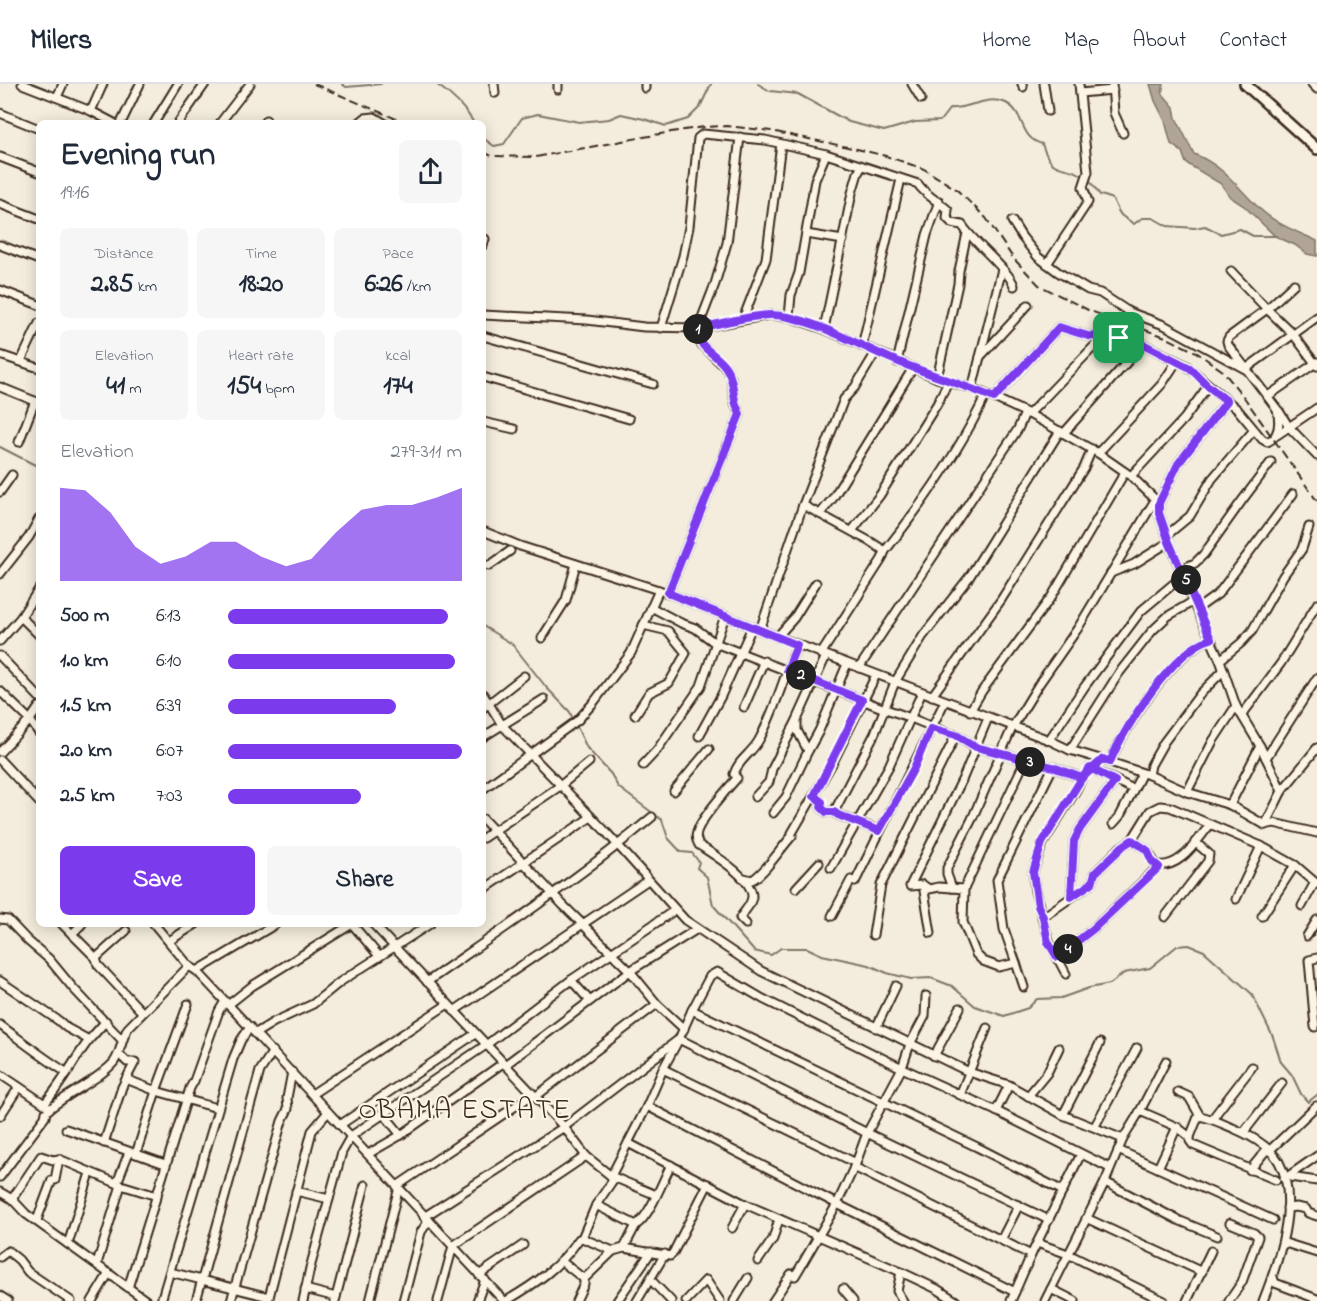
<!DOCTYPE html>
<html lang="en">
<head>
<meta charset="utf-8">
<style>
	:root { --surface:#fff; --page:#f6f6f7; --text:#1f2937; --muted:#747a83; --line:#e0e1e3; --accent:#7c3aed }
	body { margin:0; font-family:"Indie Flower",sans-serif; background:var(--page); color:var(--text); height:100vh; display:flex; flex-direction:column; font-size:22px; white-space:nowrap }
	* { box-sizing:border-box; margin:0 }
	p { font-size:20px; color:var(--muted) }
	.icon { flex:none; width:33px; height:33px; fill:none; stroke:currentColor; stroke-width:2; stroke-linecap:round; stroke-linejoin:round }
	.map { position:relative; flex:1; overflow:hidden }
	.sheet { position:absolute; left:36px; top:36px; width:450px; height:807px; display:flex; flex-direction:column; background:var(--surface); border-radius:9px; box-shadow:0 3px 15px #0003 }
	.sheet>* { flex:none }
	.pin { position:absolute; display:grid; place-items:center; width:51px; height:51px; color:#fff; margin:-26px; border-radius:12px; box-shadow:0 3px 9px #0006 }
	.km { position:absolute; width:30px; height:30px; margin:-15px; border-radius:50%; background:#222; color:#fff; font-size:16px; line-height:30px; text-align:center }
	.round { display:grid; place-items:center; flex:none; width:63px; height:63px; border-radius:9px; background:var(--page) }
	.headline { display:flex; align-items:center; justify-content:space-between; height:102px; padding:0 24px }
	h1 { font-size:33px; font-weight:800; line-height:45px }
	.metrics { display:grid; grid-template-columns:repeat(3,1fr); gap:9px; height:102px; padding:6px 24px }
	.metrics div { display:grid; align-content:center; border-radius:9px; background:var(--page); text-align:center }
	.metrics b { font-size:26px; font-weight:800 }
	.metrics small { font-size:16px; font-weight:400 }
	.metrics p { font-size:16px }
	.chart { height:168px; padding:12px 24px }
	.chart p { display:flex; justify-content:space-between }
	.chart svg { width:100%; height:108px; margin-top:6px; fill:var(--accent); opacity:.7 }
	.action { display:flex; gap:12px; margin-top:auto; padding:12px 24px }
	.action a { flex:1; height:69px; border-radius:9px; background:var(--accent); color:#fff; font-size:24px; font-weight:800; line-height:69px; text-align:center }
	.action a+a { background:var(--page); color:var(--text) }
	ul { padding:0 24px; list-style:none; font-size:20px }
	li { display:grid; grid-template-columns:96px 72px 1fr; align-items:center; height:45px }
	li i { height:15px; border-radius:8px; background:var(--accent) }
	header { display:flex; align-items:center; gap:36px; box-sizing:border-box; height:84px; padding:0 30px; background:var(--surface); border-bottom:2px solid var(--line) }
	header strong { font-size:28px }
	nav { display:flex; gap:33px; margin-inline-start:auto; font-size:21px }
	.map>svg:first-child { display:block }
	.water { fill:#b0a596; stroke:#817466; stroke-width:1.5 }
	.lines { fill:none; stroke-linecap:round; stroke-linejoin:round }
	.stream { stroke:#817466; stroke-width:2 }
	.street-casing { stroke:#3b2a1e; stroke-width:11 }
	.secondary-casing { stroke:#3b2a1e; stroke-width:14 }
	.street { stroke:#fcf5e5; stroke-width:7 }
	.secondary { stroke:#fcf5e5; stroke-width:9 }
	.rail { stroke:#3b2a1e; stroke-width:2; stroke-dasharray:9 4.5; stroke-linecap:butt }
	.route-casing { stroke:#fff; stroke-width:12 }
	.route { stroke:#7c3aed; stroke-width:8 }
	.labels { text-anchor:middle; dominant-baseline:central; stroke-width:4.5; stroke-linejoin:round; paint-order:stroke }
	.quarter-label { font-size:28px; letter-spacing:1.5px; fill:#3b2a1e; stroke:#fcf5e5 }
</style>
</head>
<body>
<header>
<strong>Milers</strong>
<nav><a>Home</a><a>Map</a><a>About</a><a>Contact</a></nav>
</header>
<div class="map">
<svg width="1317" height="1217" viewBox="0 0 1317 1217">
	<rect width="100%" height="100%" fill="#f4eddd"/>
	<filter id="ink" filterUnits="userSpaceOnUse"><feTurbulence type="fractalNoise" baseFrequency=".0167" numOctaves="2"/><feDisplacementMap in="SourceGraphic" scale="12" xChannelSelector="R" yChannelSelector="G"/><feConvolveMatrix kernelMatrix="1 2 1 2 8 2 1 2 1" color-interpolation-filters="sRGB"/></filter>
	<g filter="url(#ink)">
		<path class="water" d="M1150 0H1164L1162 9 1174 23 1176 34 1194 70C1224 82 1237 103 1259 124 1274 139 1298 148 1317 157V172L1307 170 1295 161 1275 152 1244 122 1230 113 1221 100 1186 79 1182 68 1171 60 1165 37 1155 17Z"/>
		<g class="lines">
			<g class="stream">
				<path d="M342 0 346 3 381 0"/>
				<path d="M436 0C452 11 464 22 474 39"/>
				<path d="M758 0 770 7 798 10 849 38 884 47 915 38 940 37 950 24C967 26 988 10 1006 19 1026 29 1018 53 1042 60 1053 93 1062 78 1084 92 1091 97 1095 104 1100 111 1120 115 1112 120 1121 131 1124 134 1130 137 1134 140L1142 134H1153L1167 142 1195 144 1205 142 1221 150 1240 145 1253 152H1276"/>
				<path d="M483 54 494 62 504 60 522 34 538 30 579 38 609 35 621 30 644 35 666 42 688 35 700 23 711 0"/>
				<path d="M0 363 39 383"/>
				<path d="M483 542 512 560 546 603 570 628 573 636"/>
				<path d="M576 641 587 664 611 690 618 703 662 736 668 754 681 768 692 769 699 778 697 784 707 793 713 821 754 867 771 871 781 864H807L822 871 869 881 887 889 911 895 931 894 952 902 975 922 1004 932 1028 924 1037 915 1061 914 1089 904 1110 900 1124 889 1150 884 1177 862 1189 861 1204 867 1252 910 1273 953 1281 978 1292 991 1301 1010 1308 1018 1317 1011"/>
			</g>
			<g class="street-casing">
				<g id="street">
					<path d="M22 0 91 27 114 39"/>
					<path d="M494 0 495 9"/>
					<path d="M558 0V5"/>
					<path d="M645 0V4"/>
					<path d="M912 0 921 15"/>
					<path d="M1022 0 1023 3"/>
					<path d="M1044 0 1048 27"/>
					<path d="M1112 0 1114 29 1123 49"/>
					<path d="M1312 0 1317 5"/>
					<path d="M1080 9 1113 6"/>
					<path d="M57 13 63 0"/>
					<path d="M91 27 103 0"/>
					<path d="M0 29 39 45"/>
					<path d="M121 39 140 0"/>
					<path d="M154 39 178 0"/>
					<path d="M178 39 205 0"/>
					<path d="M220 39 250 0"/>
					<path d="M264 39 266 36"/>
					<path d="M359 39 365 34 374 33 384 39"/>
					<path d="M0 73 39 88"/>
					<path d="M0 120 39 135"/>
					<path d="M1012 137 1022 153 1038 173 1058 188 1088 206 1100 209 1129 228 1164 241 1245 285"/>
					<path d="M806 150 843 156"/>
					<path d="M0 161 39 176"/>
					<path d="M483 161 485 155"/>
					<path d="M1047 180 1088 118 1083 103 1088 88 1079 0"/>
					<path d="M1294 200 1267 225 1293 250 1317 282"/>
					<path d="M0 206 39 221"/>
					<path d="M483 231 587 236 644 243 698 244 770 231 789 233 824 245 937 294 979 307 1029 330 1098 369 1131 392 1159 419V429L1169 458 1197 525 1220 576 1236 622 1260 662 1282 707 1265 741"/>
					<path d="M789 233 791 211 799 189 815 96 826 70"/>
					<path d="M743 235 766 175 781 60"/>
					<path d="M661 244 683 172 689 143 698 54 703 50 765 56 826 70 918 100C925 111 938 117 948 126L947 134 952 139 962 141C973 158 1011 188 1014 202"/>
					<path d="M824 245 852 109 858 89 862 82"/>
					<path d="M483 252 653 300"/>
					<path d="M862 262 901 95"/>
					<path d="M876 268 855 303 844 315 803 421 871 458 885 467"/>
					<path d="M0 271 39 284"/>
					<path d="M980 273 1028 221"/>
					<path d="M21 277 39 239"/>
					<path d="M897 278 927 151 939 117"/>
					<path d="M1247 284 1317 233"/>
					<path d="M483 293 629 335"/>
					<path d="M937 294 958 200 959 187 967 149"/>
					<path d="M0 303 37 318"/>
					<path d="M972 305 1002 185"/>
					<path d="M1268 312 1317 278"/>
					<path d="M994 314 1059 243 1088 252 1119 254 1143 260 1187 282 1238 326 1262 355 1267 358C1280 353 1280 338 1277 325L1228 261 1227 257 1229 253 1267 225 1231 187"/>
					<path d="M1279 327 1289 343 1317 372"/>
					<path d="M1029 330 1103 253"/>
					<path d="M483 338 514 345"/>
					<path d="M1064 349 1143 260"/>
					<path d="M1277 351 1317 324"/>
					<path d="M19 358 35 317"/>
					<path d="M1098 369 1162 300 1177 277"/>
					<path d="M1131 392 1184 335 1208 302"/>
					<path d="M0 408 12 391"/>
					<path d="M1159 419 1178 380 1227 317"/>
					<path d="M820 430 833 414 913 284"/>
					<path d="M483 447 520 462 668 509 760 546 1049 656 1070 666 1110 678 1149 691 1187 708 1230 721 1265 741 1274 739 1317 749"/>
					<path d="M852 447 880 411 937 320 948 298"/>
					<path d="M1167 451 1190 432 1212 395 1253 347"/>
					<path d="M483 480 489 482 510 467"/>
					<path d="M1181 485 1195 479 1204 470 1241 418 1271 378"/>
					<path d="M1111 489 1134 480 1169 458"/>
					<path d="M0 490 29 453 39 435"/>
					<path d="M668 509 740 330 735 319 731 294 726 284 701 260 698 255V244L715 200 727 159 740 53"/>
					<path d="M651 523 681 539 695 544 715 559 885 625C910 632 931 644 956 651"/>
					<path d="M1197 525 1218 510 1293 410"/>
					<path d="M21 533 39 551"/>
					<path d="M760 546 803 421"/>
					<path d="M777 553 794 534 816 499"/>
					<path d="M542 554 566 516 576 480"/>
					<path d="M0 557 21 533 39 505"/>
					<path d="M821 570 882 475 885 467C923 419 960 366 986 311"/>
					<path d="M0 572 39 613"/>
					<path d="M1220 576 1241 559 1252 547 1283 492 1302 465 1309 443"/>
					<path d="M859 584 1018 345 1025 329"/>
					<path d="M0 607 30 636 39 649"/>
					<path d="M483 610 502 641 607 749 685 836 761 887 969 988 1009 1001 1063 1031 1123 1055"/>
					<path d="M932 612 1001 516 1084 384 1092 365"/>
					<path d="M744 623 764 577"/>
					<path d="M483 624 524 592"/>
					<path d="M970 627 982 607 1052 512 1125 388"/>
					<path d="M635 631 649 609 669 599 686 569 668 547 643 541"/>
					<path d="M1242 631 1281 579 1317 520"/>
					<path d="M988 634 963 694 910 802 923 801 929 805 939 803 964 805 963 838 976 870 983 877 999 883 1016 879 1024 903"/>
					<path d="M699 652 721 612 752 543"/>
					<path d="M483 653 544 615"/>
					<path d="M1049 656 1085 602 1141 527 1184 491"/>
					<path d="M1070 666 1119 589 1152 547 1168 532 1194 517"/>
					<path d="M808 667 819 647 847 580"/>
					<path d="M0 668 30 636 39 623"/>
					<path d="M1266 674 1317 594"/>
					<path d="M0 676 39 718"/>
					<path d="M1110 678C1125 643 1174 566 1211 555"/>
					<path d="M643 681 657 666 701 602 725 532"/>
					<path d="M1090 684 1133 705"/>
					<path d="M734 690C738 676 752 669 759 656 775 627 784 592 797 561"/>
					<path d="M1149 691 1151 681 1164 658 1200 610 1223 587"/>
					<path d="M737 694C728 704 700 736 697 748 695 753 697 757 699 761 714 771 753 794 752 813 751 822 744 827 740 834L746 840"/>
					<path d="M483 705 578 636 594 618 631 569 659 506"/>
					<path d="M674 707 709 665"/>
					<path d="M1282 707 1317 664"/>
					<path d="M1187 708 1213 657 1236 622"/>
					<path d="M815 712 821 718V723L826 728H834L838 731 880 747"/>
					<path d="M755 713 769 698 772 685 796 638"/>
					<path d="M1230 721 1260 662"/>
					<path d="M834 728 875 649 895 598 923 552 970 492 1060 347"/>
					<path d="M773 729 786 713 808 667 797 646V636L826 572"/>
					<path d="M483 735 563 821 630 887 657 920 684 945"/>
					<path d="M1113 740 1120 732 1142 689"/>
					<path d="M792 749 833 678 876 591"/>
					<path d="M483 754 560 702 589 678"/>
					<path d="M1132 756 1147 766 1156 781C1181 785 1196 757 1210 741"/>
					<path d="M831 784 889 682 922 608"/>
					<path d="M744 794 752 796C765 789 781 764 792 752"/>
					<path d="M855 798 945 617"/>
					<path d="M923 801 931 849"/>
					<path d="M796 804 819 779"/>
					<path d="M952 804 947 790V784L972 735 1012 644 1039 600 1078 544 1155 416"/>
					<path d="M964 805 1025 677"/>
					<path d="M483 806 591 733"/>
					<path d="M1071 813 1074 757 1080 745 1115 697"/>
					<path d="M1236 815 1261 762"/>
					<path d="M1302 822 1315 798"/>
					<path d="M832 832 851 796"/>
					<path d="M1262 832 1295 781"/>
					<path d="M1043 833 1092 799 1095 789 1121 763 1132 756 1150 727 1160 722 1170 723 1261 762 1295 781 1317 800"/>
					<path d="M1165 833 1208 777 1209 770 1195 758"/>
					<path d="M0 835 8 836 28 857 49 875 73 904 121 955"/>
					<path d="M62 840 96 874 98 881 142 928"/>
					<path d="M154 840 189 882 197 887 504 1217"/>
					<path d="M352 840 379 872"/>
					<path d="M373 840 564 1043 586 1072 611 1092 656 1111"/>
					<path d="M72 850 82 840"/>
					<path d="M873 851 881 801 956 651 976 663 1053 683 1082 694 1076 706 1043 759 1033 788 1035 807 1049 858 1066 890"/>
					<path d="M1307 852 1317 836"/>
					<path d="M169 857 196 840"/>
					<path d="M1057 873 1093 845 1159 782"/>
					<path d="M96 874 126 847"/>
					<path d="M1016 879 1004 845 997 796 1053 683"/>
					<path d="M197 887 276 840"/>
					<path d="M571 896 590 917"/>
					<path d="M0 897 59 937 67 944 89 956C73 977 62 1000 45 1019"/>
					<path d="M427 898C503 845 581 793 652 733"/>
					<path d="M228 921 252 902 352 840"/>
					<path d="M692 926 977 1063 1063 1107"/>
					<path d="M454 927 648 796"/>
					<path d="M0 941C22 957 43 974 66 988"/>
					<path d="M1315 943 1309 876 1317 874"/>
					<path d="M876 944 896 902"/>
					<path d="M256 949 274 938 313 920 340 898 430 840"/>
					<path d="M89 956 106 937"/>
					<path d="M934 972 960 924"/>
					<path d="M505 981 630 887 697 845"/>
					<path d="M663 985 856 1079"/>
					<path d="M0 990 46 1021"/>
					<path d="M126 995 156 1007 217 1024"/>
					<path d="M1178 1008 1189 1013 1200 1032C1213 1035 1223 1040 1235 1045 1251 1052 1270 1062 1279 1078 1300 1117 1278 1179 1263 1217"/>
					<path d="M312 1010 448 920"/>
					<path d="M960 1011 987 944"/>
					<path d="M1028 1012 1047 989 1059 964"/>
					<path d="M535 1013 657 920"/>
					<path d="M647 1022 837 1120 1015 1208"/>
					<path d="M996 1027 1009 1001"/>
					<path d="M1140 1027 1177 1043 1190 1053 1198 1033 1200 1032"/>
					<path d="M383 1029 401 1051"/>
					<path d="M1063 1031 1100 959"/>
					<path d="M0 1032 19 1003"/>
					<path d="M1212 1035 1252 983"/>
					<path d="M340 1041 475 950"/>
					<path d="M1095 1042 1137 964"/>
					<path d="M66 1045 165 1080"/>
					<path d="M1244 1048 1282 999"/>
					<path d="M1190 1053V1057L1193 1061 1276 1096"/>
					<path d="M104 1059 122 1003 135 978H127L119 970"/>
					<path d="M628 1059 745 1120 901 1188 937 1205 956 1217"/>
					<path d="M1118 1066 1273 1136"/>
					<path d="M1269 1067 1316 1022"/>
					<path d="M136 1070 156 1007 188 920"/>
					<path d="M368 1070 401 1051 503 979"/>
					<path d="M854 1083 1031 1171"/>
					<path d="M1158 1084 1177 1043"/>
					<path d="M1250 1086 1267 1065"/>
					<path d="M0 1093 45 1033 46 1028C64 1011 99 996 114 978 121 968 121 956 128 944L189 882"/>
					<path d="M1290 1093 1317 1097"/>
					<path d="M1284 1095 1317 1072"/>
					<path d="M1105 1098 1178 1136 1217 1152"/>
					<path d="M117 1099 129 1068"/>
					<path d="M397 1102 532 1011"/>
					<path d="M296 1107 329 1115"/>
					<path d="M0 1108 12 1115 26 1130 147 1217"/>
					<path d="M12 1115 41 1072 53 1076 59 1075 121 1101 157 1112"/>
					<path d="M596 1121 636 1141C650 1132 663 1096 671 1081"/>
					<path d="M1287 1124 1296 1123 1306 1125 1308 1129 1317 1132"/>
					<path d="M424 1133 564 1043 679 955 867 1049 1049 1136"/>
					<path d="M1086 1134 1202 1188"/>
					<path d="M37 1136 52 1096H55L59 1075"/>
					<path d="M732 1144 745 1120"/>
					<path d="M582 1154 613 1167 624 1164 670 1172 673 1169 708 1100"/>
					<path d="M1001 1156 1019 1121"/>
					<path d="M1037 1159 1068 1170 1164 1217"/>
					<path d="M68 1160 90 1089"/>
					<path d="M1283 1161 1285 1159 1317 1169"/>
					<path d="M624 1164 636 1141"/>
					<path d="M0 1173 8 1167 19 1176 28 1188 71 1217"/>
					<path d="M561 1177 584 1195 613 1167"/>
					<path d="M758 1177 773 1155 779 1135"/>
					<path d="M97 1180 121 1101"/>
					<path d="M170 1188 269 1213"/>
					<path d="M901 1188 897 1207 903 1217"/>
					<path d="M479 1191 523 1161"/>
					<path d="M1273 1193 1275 1199 1317 1215"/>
					<path d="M650 1195 671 1217"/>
					<path d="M128 1204 190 1004 194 997 219 927 225 917"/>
					<path d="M305 1205 336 1213"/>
					<path d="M843 1205 853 1217"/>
					<path d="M1051 1205 1075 1217"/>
					<path d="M0 1212 8 1217"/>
					<path d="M92 1217 109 1189"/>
					<path d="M161 1217 233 975 241 956 250 943"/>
					<path d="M196 1217 260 987 273 967"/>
					<path d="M231 1217 282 1037 288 1025 287 1014 292 988"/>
					<path d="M268 1217 312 1047 328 1028"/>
					<path d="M303 1217 310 1184 342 1068 351 1052 486 961 571 896 675 826"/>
					<path d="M335 1217 365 1101"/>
					<path d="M370 1217 399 1103"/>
					<path d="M403 1217 421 1148 429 1136"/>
					<path d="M438 1217 453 1162 586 1072"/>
					<path d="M477 1217 485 1196"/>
					<path d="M506 1217C535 1200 560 1183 579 1155L582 1154 596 1121 613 1096 611 1092 647 1022 663 985 679 955 692 926 710 892 717 888 763 915 902 984 996 1027 1110 1084"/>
					<path d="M576 1217 584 1200V1195"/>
					<path d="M617 1217 651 1168"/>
					<path d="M637 1217 665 1170"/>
					<path d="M686 1217 706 1196 720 1217"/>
					<path d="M734 1217 748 1194"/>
					<path d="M773 1217 791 1190 795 1192 801 1182 837 1120 856 1079 867 1049 902 984 910 960 925 932 926 912"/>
					<path d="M1011 1217 1031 1171 1081 1070"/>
					<path d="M1045 1217 1105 1098 1123 1055 1140 1027 1166 977"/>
					<path d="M1187 1217 1211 1167"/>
					<path d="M1229 1217 1242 1198 1258 1153 1254 1149 1230 1139"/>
				</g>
			</g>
			<g class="secondary-casing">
				<path id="secondary" d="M1245 0 1317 65"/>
			</g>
			<use href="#street" class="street"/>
			<use href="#secondary" class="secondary"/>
			<g class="rail">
				<path d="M314 0 406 39"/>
				<path d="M483 68 492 72 536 73 671 48 704 43 726 42 771 47 857 65 886 72 924 85 956 105 986 134 1013 174 1039 201 1090 227 1163 252 1196 268 1223 287 1246 316 1317 417"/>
			</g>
		</g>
	</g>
	<g class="lines" filter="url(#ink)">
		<g class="route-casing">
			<path id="route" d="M1119 254 1088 252 1059 243 994 314C964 301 931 291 899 278 865 265 806 230 770 231 746 232 721 240 698 244 698 266 712 266 724 281 732 291 733 304 735 317 736 321 738 325 740 330L668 509 797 561 787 586 862 616 814 712 822 718 821 723 826 728H834L838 731 879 747 914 684 931 644 956 651 976 663 1053 683 1082 694 1090 684 1115 697 1080 745 1074 757 1071 813 1092 799 1095 789 1123 762 1132 756 1147 766 1152 777 1159 783 1093 845 1057 873 1048 858 1043 833 1038 822 1033 788 1042 759 1082 694 1103 675 1110 678C1124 643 1174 565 1211 555L1169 458 1159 429V419L1178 380 1227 317 1208 302 1190 284 1143 260 1119 254"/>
		</g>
		<use href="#route" class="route"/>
	</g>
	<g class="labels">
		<g class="quarter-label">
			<text x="465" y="1027">OBAMA ESTATE</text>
		</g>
	</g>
</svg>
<div class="pin" style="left:1119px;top:254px;background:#1e9e55"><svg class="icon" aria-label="arrive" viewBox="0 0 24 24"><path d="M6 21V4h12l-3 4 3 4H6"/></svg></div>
<b class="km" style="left:698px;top:245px">1</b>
<b class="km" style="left:801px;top:591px">2</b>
<b class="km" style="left:1030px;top:678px">3</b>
<b class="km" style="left:1068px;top:865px">4</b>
<b class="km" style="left:1186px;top:496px">5</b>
<section class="sheet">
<div class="headline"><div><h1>Evening run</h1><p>19:16</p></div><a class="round"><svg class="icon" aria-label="share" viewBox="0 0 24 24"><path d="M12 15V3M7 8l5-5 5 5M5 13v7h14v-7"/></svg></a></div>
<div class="metrics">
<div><p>Distance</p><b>2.85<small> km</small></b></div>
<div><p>Time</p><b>18:20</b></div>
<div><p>Pace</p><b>6:26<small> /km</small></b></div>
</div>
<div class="metrics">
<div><p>Elevation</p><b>41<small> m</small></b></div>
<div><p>Heart rate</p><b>154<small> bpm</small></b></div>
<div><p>kcal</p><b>174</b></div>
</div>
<div class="chart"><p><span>Elevation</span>279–311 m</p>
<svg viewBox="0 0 160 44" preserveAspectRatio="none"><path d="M0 44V6L10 7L20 16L30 30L40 37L50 34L60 28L70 28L80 34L90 38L100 35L110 24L120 15L130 13L140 13L150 10L160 6V44z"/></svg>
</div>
<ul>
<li><b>500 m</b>6:13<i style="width:94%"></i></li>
<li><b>1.0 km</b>6:10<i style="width:97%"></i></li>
<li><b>1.5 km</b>6:39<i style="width:72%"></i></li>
<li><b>2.0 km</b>6:07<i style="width:100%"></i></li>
<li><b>2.5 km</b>7:03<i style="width:57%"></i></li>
</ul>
<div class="action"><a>Save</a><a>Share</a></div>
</section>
</div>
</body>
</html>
